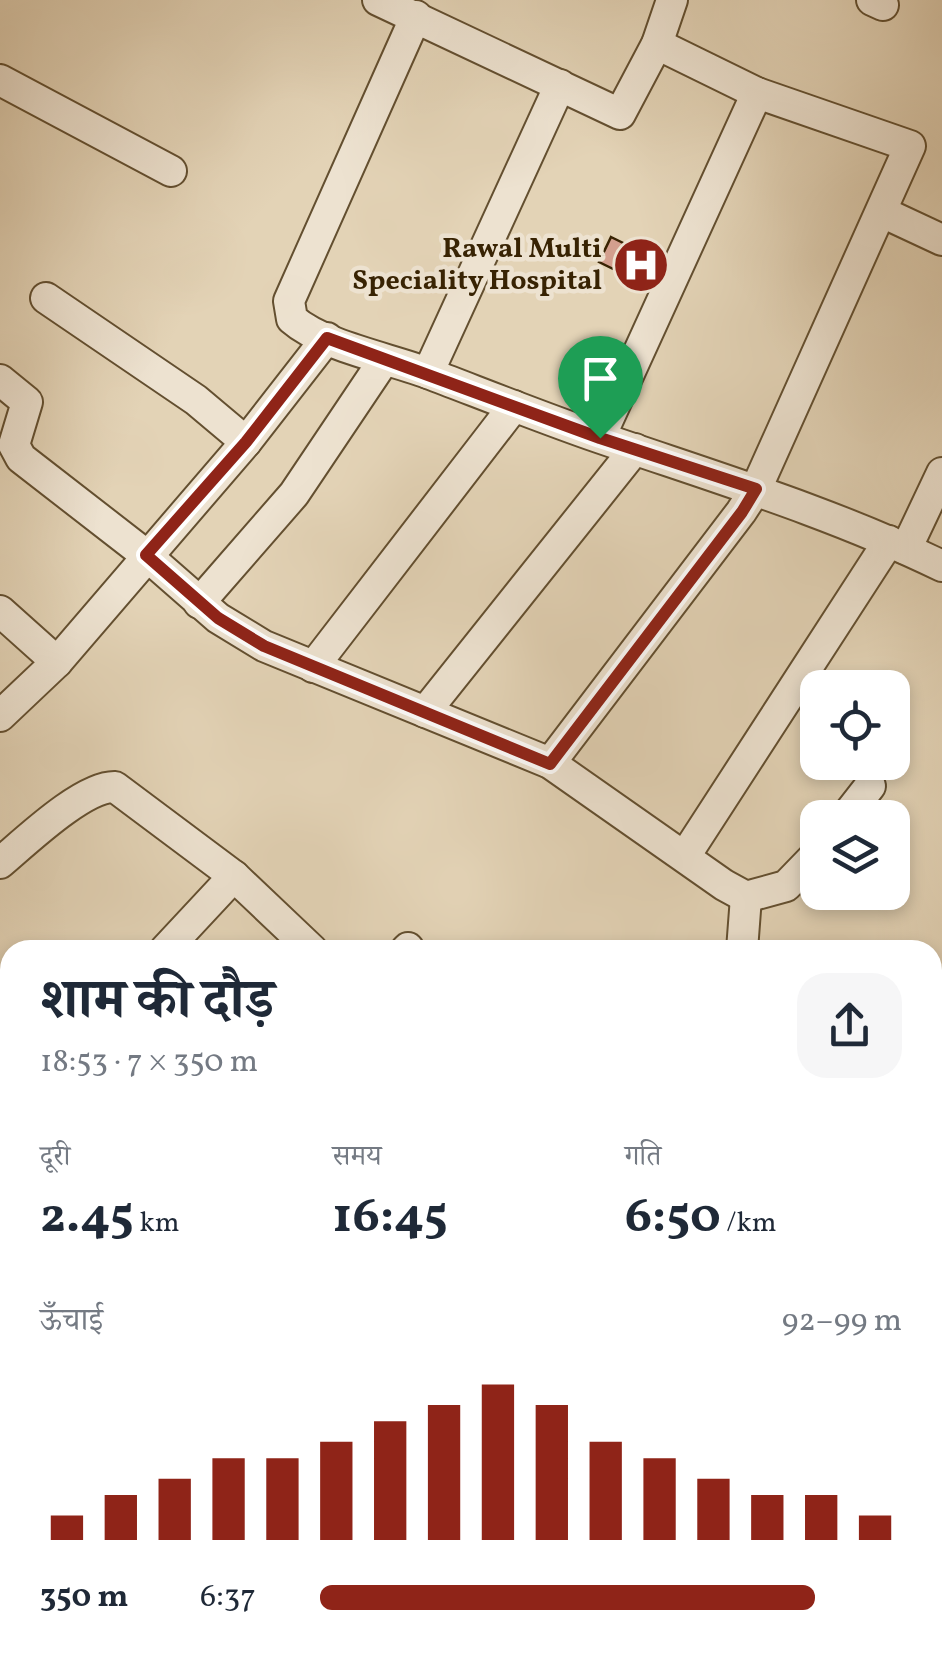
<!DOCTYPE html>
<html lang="hi">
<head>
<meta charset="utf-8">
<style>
	:root { --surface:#fff; --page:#f6f6f7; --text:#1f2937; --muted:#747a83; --accent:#8f2418 }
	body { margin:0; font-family:Vollkorn,"Noto Serif Devanagari",serif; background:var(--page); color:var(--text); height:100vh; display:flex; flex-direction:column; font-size:38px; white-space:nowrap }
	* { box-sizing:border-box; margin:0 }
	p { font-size:32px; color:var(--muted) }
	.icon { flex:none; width:55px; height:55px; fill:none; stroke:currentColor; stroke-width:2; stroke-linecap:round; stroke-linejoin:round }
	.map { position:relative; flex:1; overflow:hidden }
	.details { position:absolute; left:0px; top:940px; width:942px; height:718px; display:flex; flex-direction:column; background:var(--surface); border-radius:30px 30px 0 0; box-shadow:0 5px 15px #0003 }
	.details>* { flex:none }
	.controls { position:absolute; left:800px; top:670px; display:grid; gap:20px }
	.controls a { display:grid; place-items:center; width:110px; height:110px; border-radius:20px; background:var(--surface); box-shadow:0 5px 15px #0003; font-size:50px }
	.pin { position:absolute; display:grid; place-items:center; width:85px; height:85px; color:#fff; margin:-102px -42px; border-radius:50% 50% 50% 0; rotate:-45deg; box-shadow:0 0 10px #0007 }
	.pin .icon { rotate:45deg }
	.round { display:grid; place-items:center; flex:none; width:105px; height:105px; border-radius:30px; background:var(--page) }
	.head { display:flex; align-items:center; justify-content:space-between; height:170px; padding:0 40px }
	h1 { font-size:55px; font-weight:700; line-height:75px }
	.figures { display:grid; grid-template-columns:repeat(3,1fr); gap:15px; height:170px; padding:10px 40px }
	.figures div { display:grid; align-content:center }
	.figures b { font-size:50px; font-weight:700 }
	.figures small { font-size:28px; font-weight:400 }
	.figures p { font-size:28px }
	.chart { height:280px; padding:20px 40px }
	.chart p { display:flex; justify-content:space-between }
	.chart svg { width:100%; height:180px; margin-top:10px; stroke:var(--accent); stroke-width:6 }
	ul { padding:0 40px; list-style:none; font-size:32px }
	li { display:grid; grid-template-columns:160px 120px 1fr; align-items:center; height:75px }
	li i { height:25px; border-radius:12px; background:var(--accent) }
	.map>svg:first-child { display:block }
	.building { fill:#d39f8e; stroke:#382303; stroke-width:2.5 }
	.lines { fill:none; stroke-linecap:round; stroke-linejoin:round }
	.street-casing { stroke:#634f30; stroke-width:34 }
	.street { stroke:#ede2d0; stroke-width:30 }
	.route-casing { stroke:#fff; stroke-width:20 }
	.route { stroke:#8f2418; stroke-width:12 }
	.labels { text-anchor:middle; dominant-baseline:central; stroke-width:9; stroke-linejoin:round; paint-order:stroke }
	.poi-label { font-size:28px; font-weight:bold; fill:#382303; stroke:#ede2d0; text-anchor:end }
</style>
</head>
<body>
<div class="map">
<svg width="942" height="1656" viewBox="0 0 942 1656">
	<rect width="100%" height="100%" fill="#e3d3b6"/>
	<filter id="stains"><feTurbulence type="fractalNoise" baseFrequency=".002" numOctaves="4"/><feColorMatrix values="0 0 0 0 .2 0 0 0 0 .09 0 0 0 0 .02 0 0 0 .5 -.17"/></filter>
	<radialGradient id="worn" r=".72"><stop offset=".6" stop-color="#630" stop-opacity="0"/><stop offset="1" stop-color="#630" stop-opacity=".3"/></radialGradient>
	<path class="building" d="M611 237 670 266 658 291 599 262Z"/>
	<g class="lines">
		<g class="street-casing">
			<g id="street">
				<path d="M378 0 620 114 657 44 672 0"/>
				<path d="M872 0 883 5"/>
				<path d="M416 16 289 301 292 319C324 347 393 359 433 375 488 396 543 418 598 437 714 477 831 512 942 566"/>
				<path d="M0 80 171 171"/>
				<path d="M882 212 942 240"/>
				<path d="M46 298 196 400 246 442"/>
				<path d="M428 373 560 85"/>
				<path d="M0 380 27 402 14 445 21 458 146 555 218 618 264 646 550 763 724 885 746 897 786 886 818 853"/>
				<path d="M600 437 757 93"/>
				<path d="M906 549 942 473"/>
				<path d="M199 603 294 494 384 360"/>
				<path d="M0 611 57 662"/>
				<path d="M313 667 514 406"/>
				<path d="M425 712 635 449"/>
				<path d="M0 716 57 662 246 442 327 338"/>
				<path d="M550 763 741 512 756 489 910 146 757 93 657 44"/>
				<path d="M845 818 870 786"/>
				<path d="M685 856 889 541"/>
				<path d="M0 863C25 842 83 786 115 787L234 876 312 950"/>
				<path d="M165 950 234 876"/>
				<path d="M406 950 408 948"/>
				<path d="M742 950 746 897"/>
				<path d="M0 1127 10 1116"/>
				<path d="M0 1157 10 1167"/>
				<path d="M0 1271 10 1259"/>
				<path d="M932 1278 942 1287"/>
				<path d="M534 1648 542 1656"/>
				<path d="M309 1656 317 1648"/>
				<path d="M683 1656 691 1648"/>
			</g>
		</g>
		<use href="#street" class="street"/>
	</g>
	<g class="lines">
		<g class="route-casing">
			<path id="route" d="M327 338 600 438 756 489 742 512 550 764 264 646 218 618 146 555 246 442Z"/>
		</g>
		<use href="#route" class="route"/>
	</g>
	<defs>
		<g id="hospital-disc" transform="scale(2.875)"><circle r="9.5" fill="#8f2418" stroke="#ede2d0"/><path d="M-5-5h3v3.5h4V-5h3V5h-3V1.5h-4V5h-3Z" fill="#fff"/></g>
	</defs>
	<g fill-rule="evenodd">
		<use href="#hospital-disc" x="641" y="265"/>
	</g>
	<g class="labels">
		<g class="poi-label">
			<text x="602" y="249">Rawal Multi<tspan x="602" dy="32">Speciality Hospital</tspan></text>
		</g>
	</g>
	<rect width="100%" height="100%" filter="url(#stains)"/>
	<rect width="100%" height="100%" fill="url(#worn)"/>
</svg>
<div class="controls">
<a><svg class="icon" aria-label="locate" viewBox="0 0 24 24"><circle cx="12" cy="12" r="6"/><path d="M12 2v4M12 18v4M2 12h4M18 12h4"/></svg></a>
<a><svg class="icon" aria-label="layers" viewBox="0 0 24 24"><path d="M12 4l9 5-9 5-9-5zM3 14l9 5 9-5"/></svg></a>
</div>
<div class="pin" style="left:600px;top:438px;background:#1e9e55"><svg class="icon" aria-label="arrive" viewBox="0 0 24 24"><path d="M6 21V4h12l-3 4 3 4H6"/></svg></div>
<section class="details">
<div class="head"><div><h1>शाम की दौड़</h1><p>18:53 · 7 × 350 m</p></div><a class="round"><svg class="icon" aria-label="share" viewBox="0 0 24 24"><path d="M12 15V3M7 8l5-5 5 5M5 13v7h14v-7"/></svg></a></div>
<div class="figures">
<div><p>दूरी</p><b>2.45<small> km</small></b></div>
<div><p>समय</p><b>16:45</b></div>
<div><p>गति</p><b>6:50<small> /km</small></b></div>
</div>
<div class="chart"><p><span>ऊँचाई</span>92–99 m</p>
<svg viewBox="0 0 160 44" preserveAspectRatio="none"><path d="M5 44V38M15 44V33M25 44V29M35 44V24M45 44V24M55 44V20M65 44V15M75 44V11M85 44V6M95 44V11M105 44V20M115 44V24M125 44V29M135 44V33M145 44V33M155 44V38"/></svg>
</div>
<ul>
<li><b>350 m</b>6:37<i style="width:85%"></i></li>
</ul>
</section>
</div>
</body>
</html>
